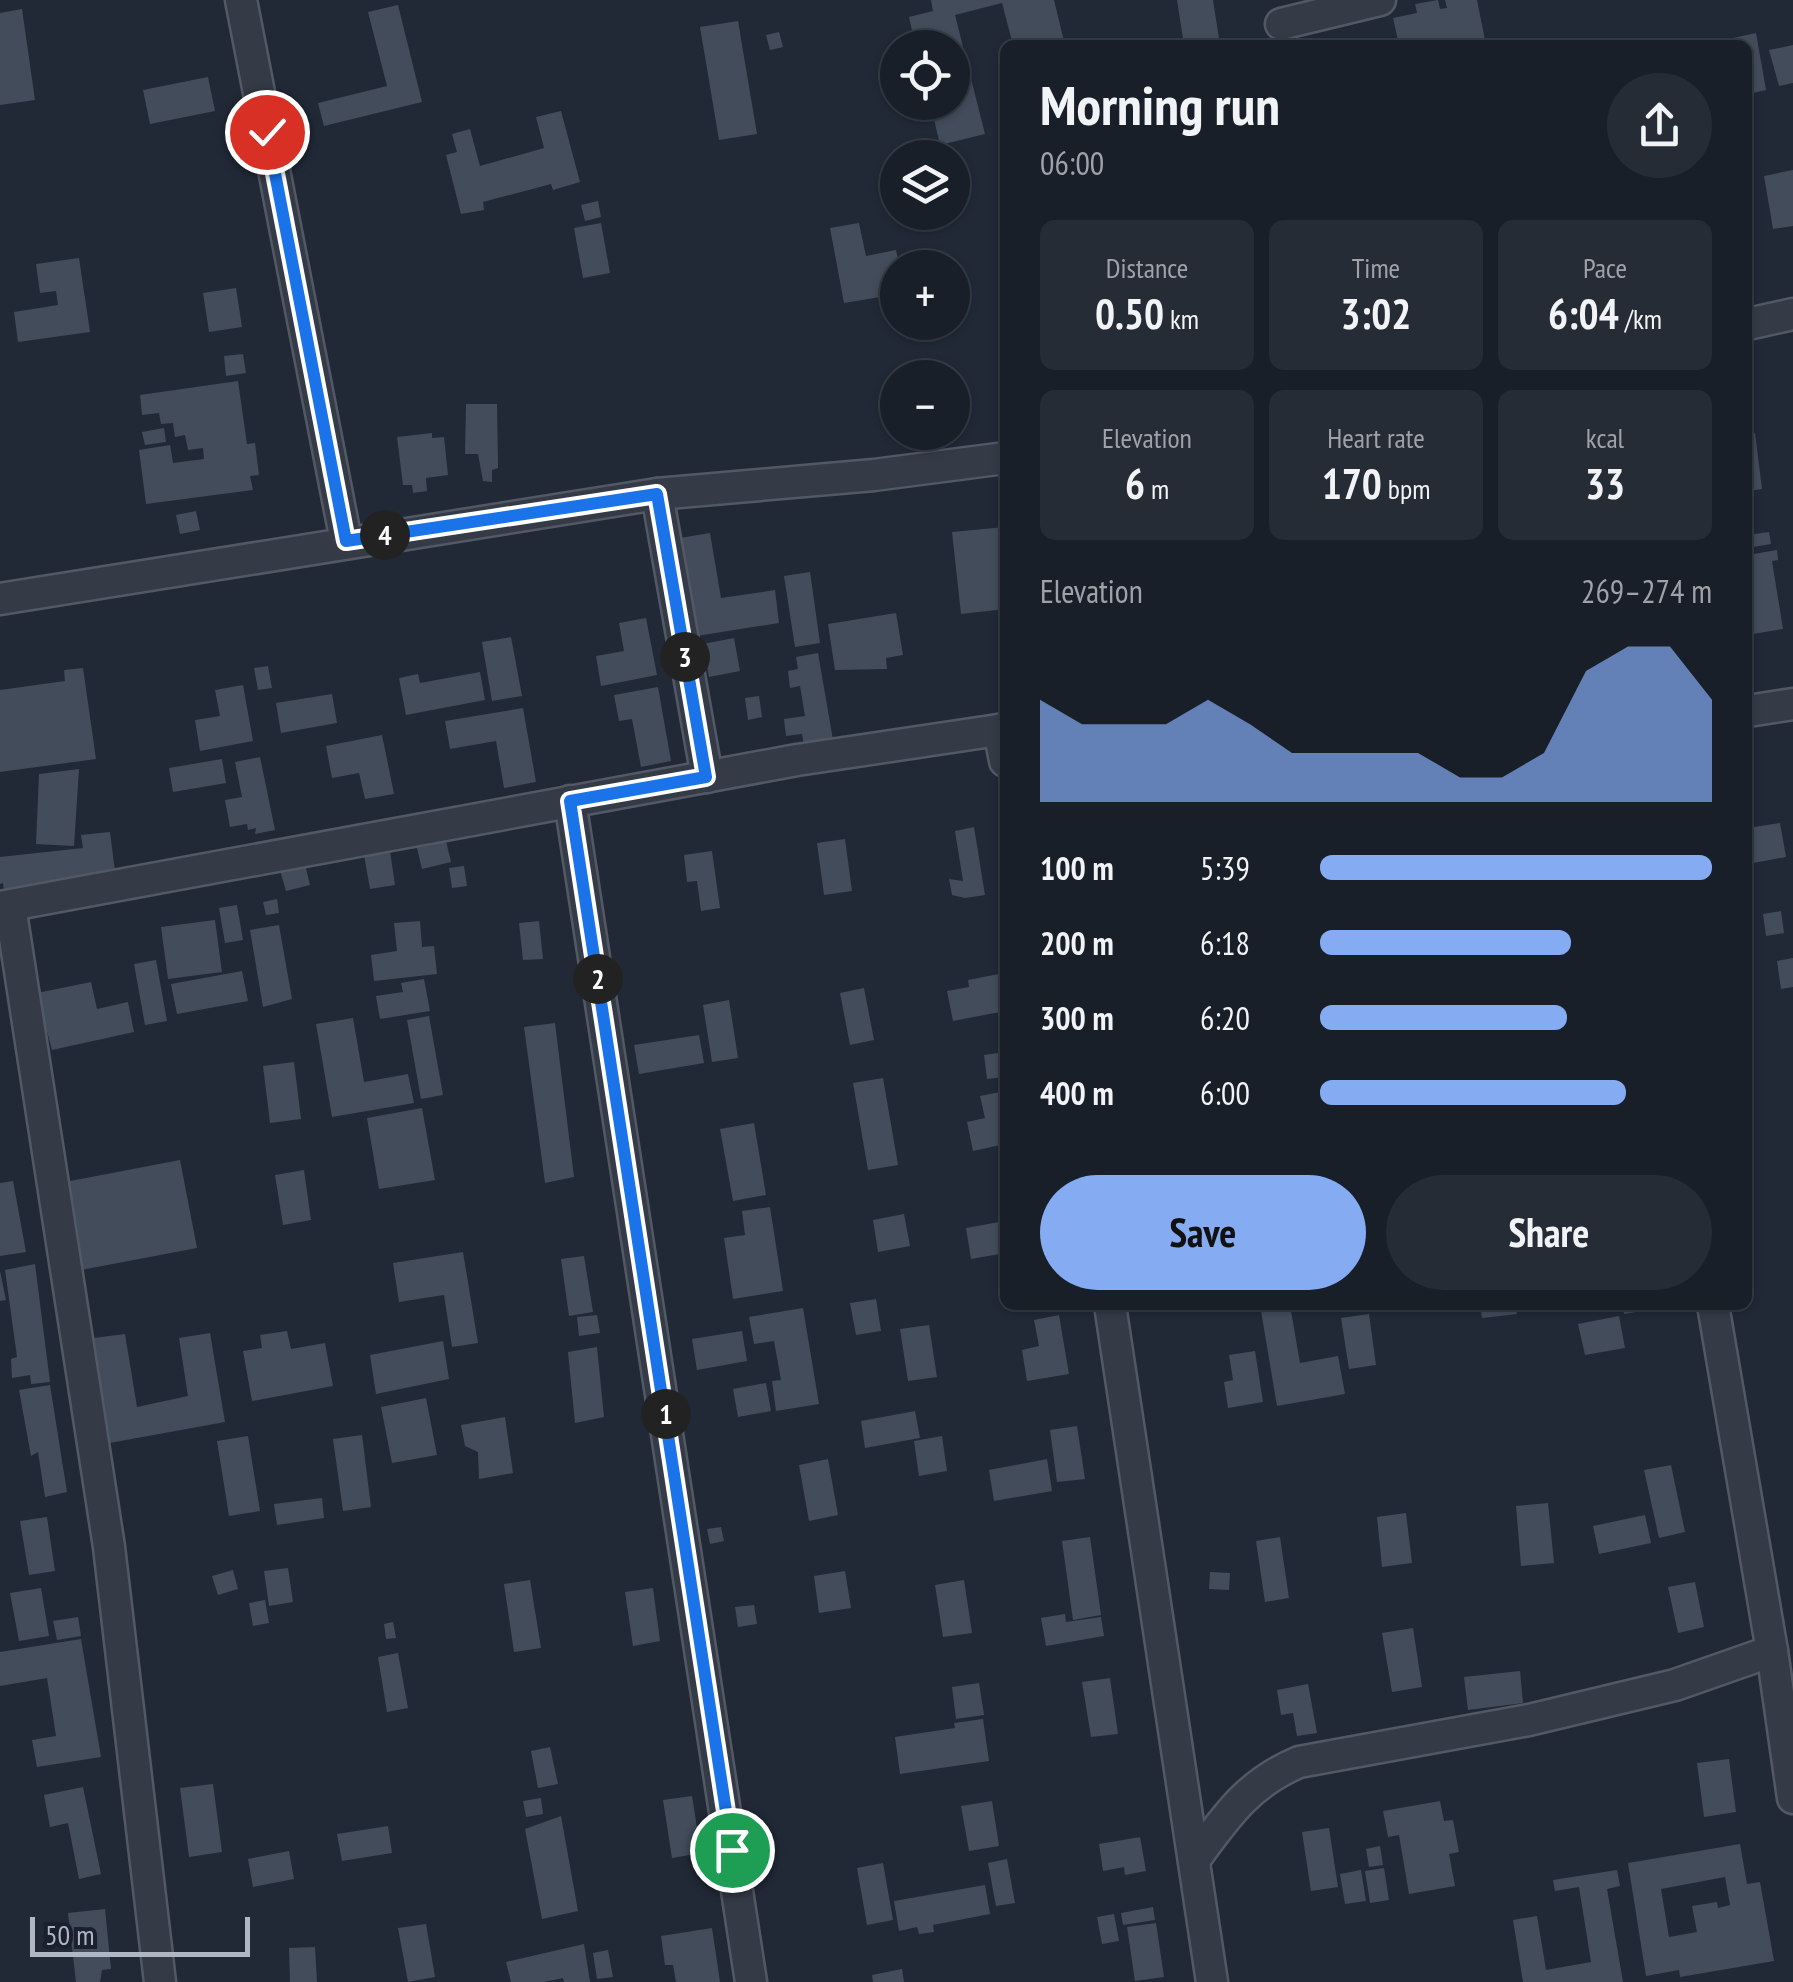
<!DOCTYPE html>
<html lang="en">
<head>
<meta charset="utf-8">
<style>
	:root { --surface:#191f29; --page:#262c35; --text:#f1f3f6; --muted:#9fa2a8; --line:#373d46; --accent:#85abf3 }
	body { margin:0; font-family:"PT Sans Narrow",sans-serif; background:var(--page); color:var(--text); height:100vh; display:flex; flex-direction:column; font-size:38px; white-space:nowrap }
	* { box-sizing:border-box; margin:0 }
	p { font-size:32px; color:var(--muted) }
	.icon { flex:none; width:55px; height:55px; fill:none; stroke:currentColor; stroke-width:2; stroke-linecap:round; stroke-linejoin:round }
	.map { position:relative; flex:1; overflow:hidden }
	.panel { position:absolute; left:1000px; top:40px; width:752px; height:1270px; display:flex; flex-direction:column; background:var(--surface); border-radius:15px; box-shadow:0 2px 8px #0004,0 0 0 2px var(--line) }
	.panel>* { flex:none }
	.buttons { position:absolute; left:880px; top:30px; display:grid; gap:20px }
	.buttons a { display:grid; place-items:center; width:90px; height:90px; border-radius:50%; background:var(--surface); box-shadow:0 2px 8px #0004,0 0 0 2px var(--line); font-size:50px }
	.scale { position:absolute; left:30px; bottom:25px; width:220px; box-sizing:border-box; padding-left:10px; border:5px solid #afb6c4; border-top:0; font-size:28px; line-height:35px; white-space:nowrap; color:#afb6c4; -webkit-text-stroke:8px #1a212c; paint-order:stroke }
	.pin { position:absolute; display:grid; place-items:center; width:85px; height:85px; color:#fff; margin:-42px; border:5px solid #fff; border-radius:50%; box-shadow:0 2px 10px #0007 }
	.km { position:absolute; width:50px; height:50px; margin:-25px; border-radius:50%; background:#222; color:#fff; font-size:28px; line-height:50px; text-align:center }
	.round { display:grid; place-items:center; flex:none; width:105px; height:105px; border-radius:52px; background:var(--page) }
	.summary { display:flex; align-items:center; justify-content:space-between; height:170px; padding:0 40px }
	h1 { font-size:55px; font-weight:600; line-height:75px }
	.stats { display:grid; grid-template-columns:repeat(3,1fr); gap:15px; height:170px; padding:10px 40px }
	.stats div { display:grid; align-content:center; border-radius:15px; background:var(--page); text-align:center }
	.stats b { font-size:42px; font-weight:600 }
	.stats small { font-size:28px; font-weight:400 }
	.stats p { font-size:28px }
	.chart { height:280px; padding:20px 40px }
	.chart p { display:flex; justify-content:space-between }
	.chart svg { width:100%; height:180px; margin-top:10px; fill:var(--accent); opacity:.7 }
	.action { display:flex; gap:20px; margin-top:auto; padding:20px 40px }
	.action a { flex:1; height:115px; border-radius:60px; background:var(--accent); color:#111; font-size:40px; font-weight:600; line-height:115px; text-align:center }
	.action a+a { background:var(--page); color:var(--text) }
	ul { padding:0 40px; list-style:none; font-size:32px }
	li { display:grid; grid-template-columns:160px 120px 1fr; align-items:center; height:75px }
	li i { height:25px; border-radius:12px; background:var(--accent) }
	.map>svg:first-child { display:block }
	.building { fill:#424c5b; fill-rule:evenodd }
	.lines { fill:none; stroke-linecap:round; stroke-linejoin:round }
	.minor-casing { stroke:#525965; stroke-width:35 }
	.minor { stroke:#343b47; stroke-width:30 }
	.route-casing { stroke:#fff; stroke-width:20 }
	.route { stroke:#1a73e8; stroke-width:12 }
</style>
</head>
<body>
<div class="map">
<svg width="1793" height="1982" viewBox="0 0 1793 1982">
	<rect width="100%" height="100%" fill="#212937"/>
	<g class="building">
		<path d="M931 0H1054L1065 45H1013L1002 3 955 15 985 134 940 145 930 102H952V48H916L909 17 933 11Z"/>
		<path d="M1177 0H1213L1220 45H1184Z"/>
		<path d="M1438 0 1440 9 1447 8 1445 0H1477L1486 45H1453L1452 40 1399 45 1393 18 1417 13 1415 4Z"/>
		<path d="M398 5 422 102 324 126 318 103 387 86 368 12Z"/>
		<path d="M22 9 35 100 0 105V13Z"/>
		<path d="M738 21 757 134 719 140 700 27Z"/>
		<path d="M779 32 783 47 770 50 766 35Z"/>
		<path d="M1756 33 1766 90 1748 94V45H1725L1724 40Z"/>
		<path d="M1793 45V83L1779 86 1769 50Z"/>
		<path d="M208 77 215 111 150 124 143 90Z"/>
		<path d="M561 111 580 182 553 190 551 184 483 202 484 210 461 214 446 155 457 152 452 134 470 129 480 166 544 148 536 117Z"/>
		<path d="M1793 170V226L1773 229 1764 176Z"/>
		<path d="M598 201 601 217 585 221 581 205Z"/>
		<path d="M601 223 610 273 583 278 574 228Z"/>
		<path d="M859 223 866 256 896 250 900 268 898 294 844 303 830 228Z"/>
		<path d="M79 258 90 332 18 342 14 312 58 305 56 291 40 293 36 264Z"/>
		<path d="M236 288 242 327 209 332 203 293Z"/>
		<path d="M243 354 246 373 226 376 224 356Z"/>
		<path d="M238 381 247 444 255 443 259 475 250 476 253 490 146 504 139 450 170 445 173 463 204 459 203 448 188 450 185 435 175 437 173 423 161 424 159 413 142 415 140 395Z"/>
		<path d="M466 404H497L498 468 492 470V482L483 481 478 454H465Z"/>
		<path d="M164 428 166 442 145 445 142 432Z"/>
		<path d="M432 433V438L444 437 448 475 426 478 427 491 413 493 412 485H403L397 437Z"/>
		<path d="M1755 433 1762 489 1748 491V434Z"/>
		<path d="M196 511 200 530 180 534 176 515Z"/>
		<path d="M1005 527V609L961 614 952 532Z"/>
		<path d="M1769 532 1771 544 1753 547 1754 552 1748 553V535Z"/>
		<path d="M710 533 721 598 775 590 779 623 684 638 668 540Z"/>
		<path d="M1777 550 1778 560 1772 561 1783 629 1753 634 1748 604V555Z"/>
		<path d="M810 572 820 643 795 647 784 576Z"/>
		<path d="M896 613 903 655 886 658 887 669 835 670 828 624Z"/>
		<path d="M646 618 657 675 601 686 596 656 624 651 619 623Z"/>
		<path d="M511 637 522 696 492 701 482 642Z"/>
		<path d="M734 638 740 671 709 677 703 644Z"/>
		<path d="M818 653 833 740 804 745 802 734 786 736 784 719 805 716 800 686 790 688 788 671 798 669 796 657Z"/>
		<path d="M268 666 272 688 258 690 254 668Z"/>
		<path d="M83 668 96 759 0 772V690L65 681 64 670Z"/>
		<path d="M480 672 485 700 406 715 399 678 418 674 420 683Z"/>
		<path d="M243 685 253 741 200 751 195 720 220 716 215 690Z"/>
		<path d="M658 687 671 761 641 767 632 719 619 721 614 695Z"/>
		<path d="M332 694 337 723 281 733 276 703Z"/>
		<path d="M759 696 762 717 748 720 745 698Z"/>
		<path d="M523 708 536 782 504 788 496 741 450 749 445 721Z"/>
		<path d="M382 735 394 794 365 799 359 773 332 778 326 746Z"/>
		<path d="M260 757 275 830 255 834 256 828 248 830 247 824 230 827 225 800 242 797 235 762Z"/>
		<path d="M222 759 226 783 173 792 169 768Z"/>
		<path d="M79 769 74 846 36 844 39 774Z"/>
		<path d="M1780 823 1786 857 1748 864V828Z"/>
		<path d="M974 827 985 895 965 898 952 895 949 879 963 881 955 831Z"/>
		<path d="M110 832 116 879 4 891 3 883 0 884V857L83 848 81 835Z"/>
		<path d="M444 833 451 862 422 869 415 840Z"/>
		<path d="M845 839 852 891 824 895 817 843Z"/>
		<path d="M390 851 395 885 370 889 364 855Z"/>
		<path d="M712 851 720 908 701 911 697 881 687 882 684 855Z"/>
		<path d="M303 856 310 885 286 891 278 863Z"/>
		<path d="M464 866 467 886 452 888 449 868Z"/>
		<path d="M277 899 279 913 266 915 263 902Z"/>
		<path d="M237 905 243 940 225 943 219 908Z"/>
		<path d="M1781 911 1784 933 1766 936 1763 914Z"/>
		<path d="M215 920 222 972 168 979 161 927Z"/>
		<path d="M420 921 422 947 434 946 437 974 374 981 371 955 397 951 394 923Z"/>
		<path d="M539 921 543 959 523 960 519 923Z"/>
		<path d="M279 925 292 999 263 1007 250 930Z"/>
		<path d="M1793 958V987L1781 989 1777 961Z"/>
		<path d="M156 960 167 1021 145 1025 134 964Z"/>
		<path d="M242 971 248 1001 177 1014 171 984Z"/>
		<path d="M999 974 1005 1011 953 1021 947 991 969 987 968 980Z"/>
		<path d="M424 979 430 1011 380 1019 376 996 403 992 401 983Z"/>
		<path d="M91 982 97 1009 128 1002 134 1032 52 1050 37 993Z"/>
		<path d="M864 988 874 1040 850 1045 840 993Z"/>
		<path d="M729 1000 738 1058 712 1062 703 1005Z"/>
		<path d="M429 1016 443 1095 421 1099 407 1020Z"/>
		<path d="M353 1018 364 1082 408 1074 414 1103 332 1117 316 1024Z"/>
		<path d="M555 1023 574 1177 545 1183 524 1027Z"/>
		<path d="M699 1035 704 1063 639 1074 634 1045Z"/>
		<path d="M1005 1052V1077L987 1079 984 1055Z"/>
		<path d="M294 1062 301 1119 270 1123 263 1066Z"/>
		<path d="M883 1078 898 1165 868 1170 853 1083Z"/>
		<path d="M1005 1091V1144L973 1151 967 1122 985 1118 980 1096Z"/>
		<path d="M422 1108 435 1180 379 1189 367 1118Z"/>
		<path d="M754 1123 766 1195 733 1201 720 1129Z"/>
		<path d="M180 1160 197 1248 81 1270 65 1182Z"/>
		<path d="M304 1170 311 1220 283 1225 275 1175Z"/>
		<path d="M13 1181 26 1252 0 1256V1183Z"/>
		<path d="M770 1207 783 1291 733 1299 724 1238 745 1235 742 1211Z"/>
		<path d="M904 1214 910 1246 878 1252 873 1220Z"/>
		<path d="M1005 1221V1253L971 1259 966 1228Z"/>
		<path d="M463 1252 478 1343 452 1347 444 1295 399 1302 393 1263Z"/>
		<path d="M584 1256 593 1312 569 1316 561 1259Z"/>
		<path d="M35 1264 50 1382 31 1384 30 1375 12 1378 11 1359 17 1357 5 1270Z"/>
		<path d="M0 1271 6 1300 0 1301Z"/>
		<path d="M876 1299 881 1331 856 1335 850 1303Z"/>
		<path d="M1260 1305H1290L1300 1363 1338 1356 1345 1394 1277 1406Z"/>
		<path d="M1480 1305H1515L1517 1314 1482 1318Z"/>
		<path d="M1623 1305H1653L1654 1309 1624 1314Z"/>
		<path d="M803 1308 819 1404 776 1411 772 1381 781 1380 774 1341 754 1344 749 1317Z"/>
		<path d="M1369 1314 1376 1365 1349 1369 1341 1318Z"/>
		<path d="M597 1315 600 1333 579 1336 577 1317Z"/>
		<path d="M1059 1315 1069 1374 1027 1381 1022 1350 1039 1346 1034 1320Z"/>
		<path d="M1619 1316 1625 1348 1585 1355 1578 1324Z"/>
		<path d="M929 1325 937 1377 908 1381 900 1329Z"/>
		<path d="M287 1331 291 1349 325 1343 333 1386 252 1401 243 1351 262 1348 260 1335Z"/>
		<path d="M742 1331 747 1361 697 1370 692 1339Z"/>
		<path d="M210 1333 225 1422 104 1444 86 1339 125 1334 137 1407 188 1396 179 1338Z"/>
		<path d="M443 1341 449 1379 376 1394 370 1355Z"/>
		<path d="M597 1347 604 1417 575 1423 568 1352Z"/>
		<path d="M1255 1351 1263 1402 1228 1408 1224 1382 1233 1380 1229 1355Z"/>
		<path d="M766 1383 771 1411 738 1417 733 1389Z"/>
		<path d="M50 1385 67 1492 45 1497 38 1452 31 1456 19 1390Z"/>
		<path d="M426 1398 437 1455 392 1463 381 1407Z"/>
		<path d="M915 1411 920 1438 865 1448 861 1421Z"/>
		<path d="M505 1417 513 1473 479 1479 478 1452 465 1446 461 1425Z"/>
		<path d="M1077 1426 1085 1479 1057 1482 1050 1430Z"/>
		<path d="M362 1435 371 1507 343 1511 333 1439Z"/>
		<path d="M248 1436 260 1511 229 1516 217 1441Z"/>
		<path d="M942 1436 947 1471 919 1476 914 1441Z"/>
		<path d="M828 1459 838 1515 809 1521 799 1465Z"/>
		<path d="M1047 1459 1052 1491 994 1501 989 1470Z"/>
		<path d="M1671 1465 1685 1532 1659 1538 1644 1470Z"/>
		<path d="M322 1498 324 1518 277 1525 274 1504Z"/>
		<path d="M1548 1503 1554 1563 1521 1566 1516 1506Z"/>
		<path d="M1406 1513 1412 1563 1382 1567 1377 1517Z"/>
		<path d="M1645 1515 1651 1543 1599 1554 1593 1526Z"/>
		<path d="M47 1517 55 1571 29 1575 20 1521Z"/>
		<path d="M721 1527 724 1541 710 1544 707 1529Z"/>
		<path d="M1090 1537 1101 1615 1073 1620 1062 1541Z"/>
		<path d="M1280 1537 1289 1598 1265 1602 1256 1541Z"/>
		<path d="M288 1568 293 1602 269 1606 264 1571Z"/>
		<path d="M233 1570 238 1589 218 1595 212 1576Z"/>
		<path d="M845 1571 851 1608 819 1613 814 1576Z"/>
		<path d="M1210 1572 1230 1573 1229 1590 1209 1589Z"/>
		<path d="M530 1580 541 1648 514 1652 504 1584Z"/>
		<path d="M964 1580 972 1633 943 1637 935 1585Z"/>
		<path d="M1695 1582 1704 1627 1678 1633 1668 1587Z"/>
		<path d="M41 1588 49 1636 19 1641 10 1593Z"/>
		<path d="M653 1588 660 1641 633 1646 625 1592Z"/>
		<path d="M265 1600 269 1623 253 1626 249 1603Z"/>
		<path d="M754 1605 757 1624 738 1627 735 1607Z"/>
		<path d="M1065 1614 1066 1622 1101 1617 1104 1636 1046 1646 1041 1618Z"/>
		<path d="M78 1617 81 1636 57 1640 53 1621Z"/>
		<path d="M393 1622 396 1638 386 1639 384 1624Z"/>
		<path d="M1413 1628 1422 1687 1392 1692 1382 1633Z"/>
		<path d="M81 1639 101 1757 37 1767 32 1740 56 1736 47 1678 0 1686V1652Z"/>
		<path d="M398 1653 408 1708 387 1712 378 1657Z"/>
		<path d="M1520 1671 1523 1703 1468 1710 1464 1677Z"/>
		<path d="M1110 1678 1118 1734 1091 1737 1082 1682Z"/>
		<path d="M979 1683 984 1715 956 1719 952 1687Z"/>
		<path d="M1308 1684 1317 1733 1297 1736 1293 1713 1281 1715 1277 1690Z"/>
		<path d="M983 1719 989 1761 900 1774 895 1737 955 1728 954 1723Z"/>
		<path d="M550 1747 558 1784 538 1788 531 1751Z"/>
		<path d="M1729 1759 1736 1812 1704 1817 1697 1763Z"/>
		<path d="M213 1784 222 1852 189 1857 180 1788Z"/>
		<path d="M83 1787 101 1874 79 1879 68 1823 50 1827 44 1795Z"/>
		<path d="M692 1796 701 1853 672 1858 663 1800Z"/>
		<path d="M541 1798 543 1814 526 1817 523 1801Z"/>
		<path d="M992 1801 999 1846 969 1851 961 1806Z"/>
		<path d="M1440 1801 1444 1821 1453 1820 1459 1852 1449 1854 1455 1886 1409 1894 1399 1835 1388 1837 1383 1811Z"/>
		<path d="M561 1816 578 1911 542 1919 525 1829Z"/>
		<path d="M388 1826 392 1853 342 1861 337 1834Z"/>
		<path d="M1329 1828 1338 1887 1311 1891 1302 1832Z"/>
		<path d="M1140 1837 1146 1871 1125 1875 1124 1867 1103 1871 1099 1844Z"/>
		<path d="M1740 1844 1747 1884 1760 1882 1774 1961 1680 1977 1679 1970 1646 1976 1628 1863ZM1725 1877 1730 1905 1718 1908 1717 1902 1692 1906 1697 1932 1669 1937 1661 1889Z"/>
		<path d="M1380 1846 1383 1865 1369 1867 1366 1849Z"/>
		<path d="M289 1851 294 1879 253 1887 248 1859Z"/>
		<path d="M1007 1859 1015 1903 996 1906 988 1863Z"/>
		<path d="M883 1863 893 1920 867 1925 857 1868Z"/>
		<path d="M1384 1868 1389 1900 1370 1903 1365 1871Z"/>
		<path d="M1361 1870 1366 1901 1345 1904 1340 1874Z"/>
		<path d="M1617 1870 1620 1886 1607 1889 1623 1982H1523L1513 1920 1537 1916 1546 1970 1591 1962 1579 1887 1555 1891 1553 1880Z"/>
		<path d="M985 1885 990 1914 933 1925 934 1932 919 1934 917 1927 899 1931 894 1901Z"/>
		<path d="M1153 1907 1155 1920 1123 1925 1121 1913Z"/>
		<path d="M105 1909 111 1969 102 1970 100 1982H76L68 1913Z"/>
		<path d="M1114 1914 1119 1941 1102 1944 1097 1917Z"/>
		<path d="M1156 1923 1164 1977 1135 1981 1127 1927Z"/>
		<path d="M426 1924 435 1977 408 1982 398 1928Z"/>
		<path d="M712 1928 720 1982H676L673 1965H665L661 1936Z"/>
		<path d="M584 1944 590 1982H564L563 1978 544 1982H511L506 1962Z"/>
		<path d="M315 1947 317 1982H290L289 1948Z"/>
		<path d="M608 1950 613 1977 597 1979 593 1953Z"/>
		<path d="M902 1969 904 1982H873L872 1975Z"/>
	</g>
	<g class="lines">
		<g class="minor-casing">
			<g id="minor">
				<path d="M241 0 346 541"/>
				<path d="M1281 24 1380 0"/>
				<path d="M1748 324 1793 314"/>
				<path d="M657 494 707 777"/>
				<path d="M0 599 657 494 874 475 1005 458"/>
				<path d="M1748 711 1793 704"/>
				<path d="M999 730 1005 761"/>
				<path d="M570 801 751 1982"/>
				<path d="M10 906 109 1547 160 1982"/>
				<path d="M0 907 797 760 1005 729"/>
				<path d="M1110 1305 1212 1982"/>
				<path d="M1713 1305 1772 1651 1793 1798"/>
				<path d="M1194 1860C1226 1817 1247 1784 1299 1762L1529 1720 1675 1685 1772 1651"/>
			</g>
		</g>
		<use href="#minor" class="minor"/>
	</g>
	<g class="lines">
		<g class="route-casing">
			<path id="route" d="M267 132 346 541 657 494 706 777 570 801 732 1850"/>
		</g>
		<use href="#route" class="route"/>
	</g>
</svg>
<div class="buttons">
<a><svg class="icon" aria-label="locate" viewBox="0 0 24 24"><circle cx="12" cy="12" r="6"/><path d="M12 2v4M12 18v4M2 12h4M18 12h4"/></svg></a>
<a><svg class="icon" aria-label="layers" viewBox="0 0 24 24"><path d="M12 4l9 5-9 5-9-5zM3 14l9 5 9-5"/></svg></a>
<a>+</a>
<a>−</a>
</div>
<div class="scale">50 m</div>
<div class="pin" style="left:732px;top:1850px;background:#1e9e55"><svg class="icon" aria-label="arrive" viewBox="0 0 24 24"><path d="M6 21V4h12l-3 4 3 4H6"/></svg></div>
<div class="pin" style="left:267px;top:132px;background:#d93025"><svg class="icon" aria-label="check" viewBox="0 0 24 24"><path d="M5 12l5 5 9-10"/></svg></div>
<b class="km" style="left:666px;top:1414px">1</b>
<b class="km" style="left:598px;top:979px">2</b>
<b class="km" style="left:685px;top:657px">3</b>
<b class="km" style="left:385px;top:535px">4</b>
<section class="panel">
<div class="summary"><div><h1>Morning run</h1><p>06:00</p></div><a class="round"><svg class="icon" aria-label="share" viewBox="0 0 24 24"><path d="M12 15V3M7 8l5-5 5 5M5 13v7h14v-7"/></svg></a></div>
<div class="stats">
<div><p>Distance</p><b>0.50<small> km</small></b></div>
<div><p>Time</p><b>3:02</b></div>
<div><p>Pace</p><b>6:04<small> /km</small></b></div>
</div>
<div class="stats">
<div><p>Elevation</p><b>6<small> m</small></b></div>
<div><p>Heart rate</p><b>170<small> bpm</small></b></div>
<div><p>kcal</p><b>33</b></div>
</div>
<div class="chart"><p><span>Elevation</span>269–274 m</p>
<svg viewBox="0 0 160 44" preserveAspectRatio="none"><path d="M0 44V19L10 25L20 25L30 25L40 19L50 25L60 32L70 32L80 32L90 32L100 38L110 38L120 32L130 12L140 6L150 6L160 19V44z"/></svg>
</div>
<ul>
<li><b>100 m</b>5:39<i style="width:100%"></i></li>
<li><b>200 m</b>6:18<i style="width:64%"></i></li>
<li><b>300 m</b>6:20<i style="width:63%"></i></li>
<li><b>400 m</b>6:00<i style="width:78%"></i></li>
</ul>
<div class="action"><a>Save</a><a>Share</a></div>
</section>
</div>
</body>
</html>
